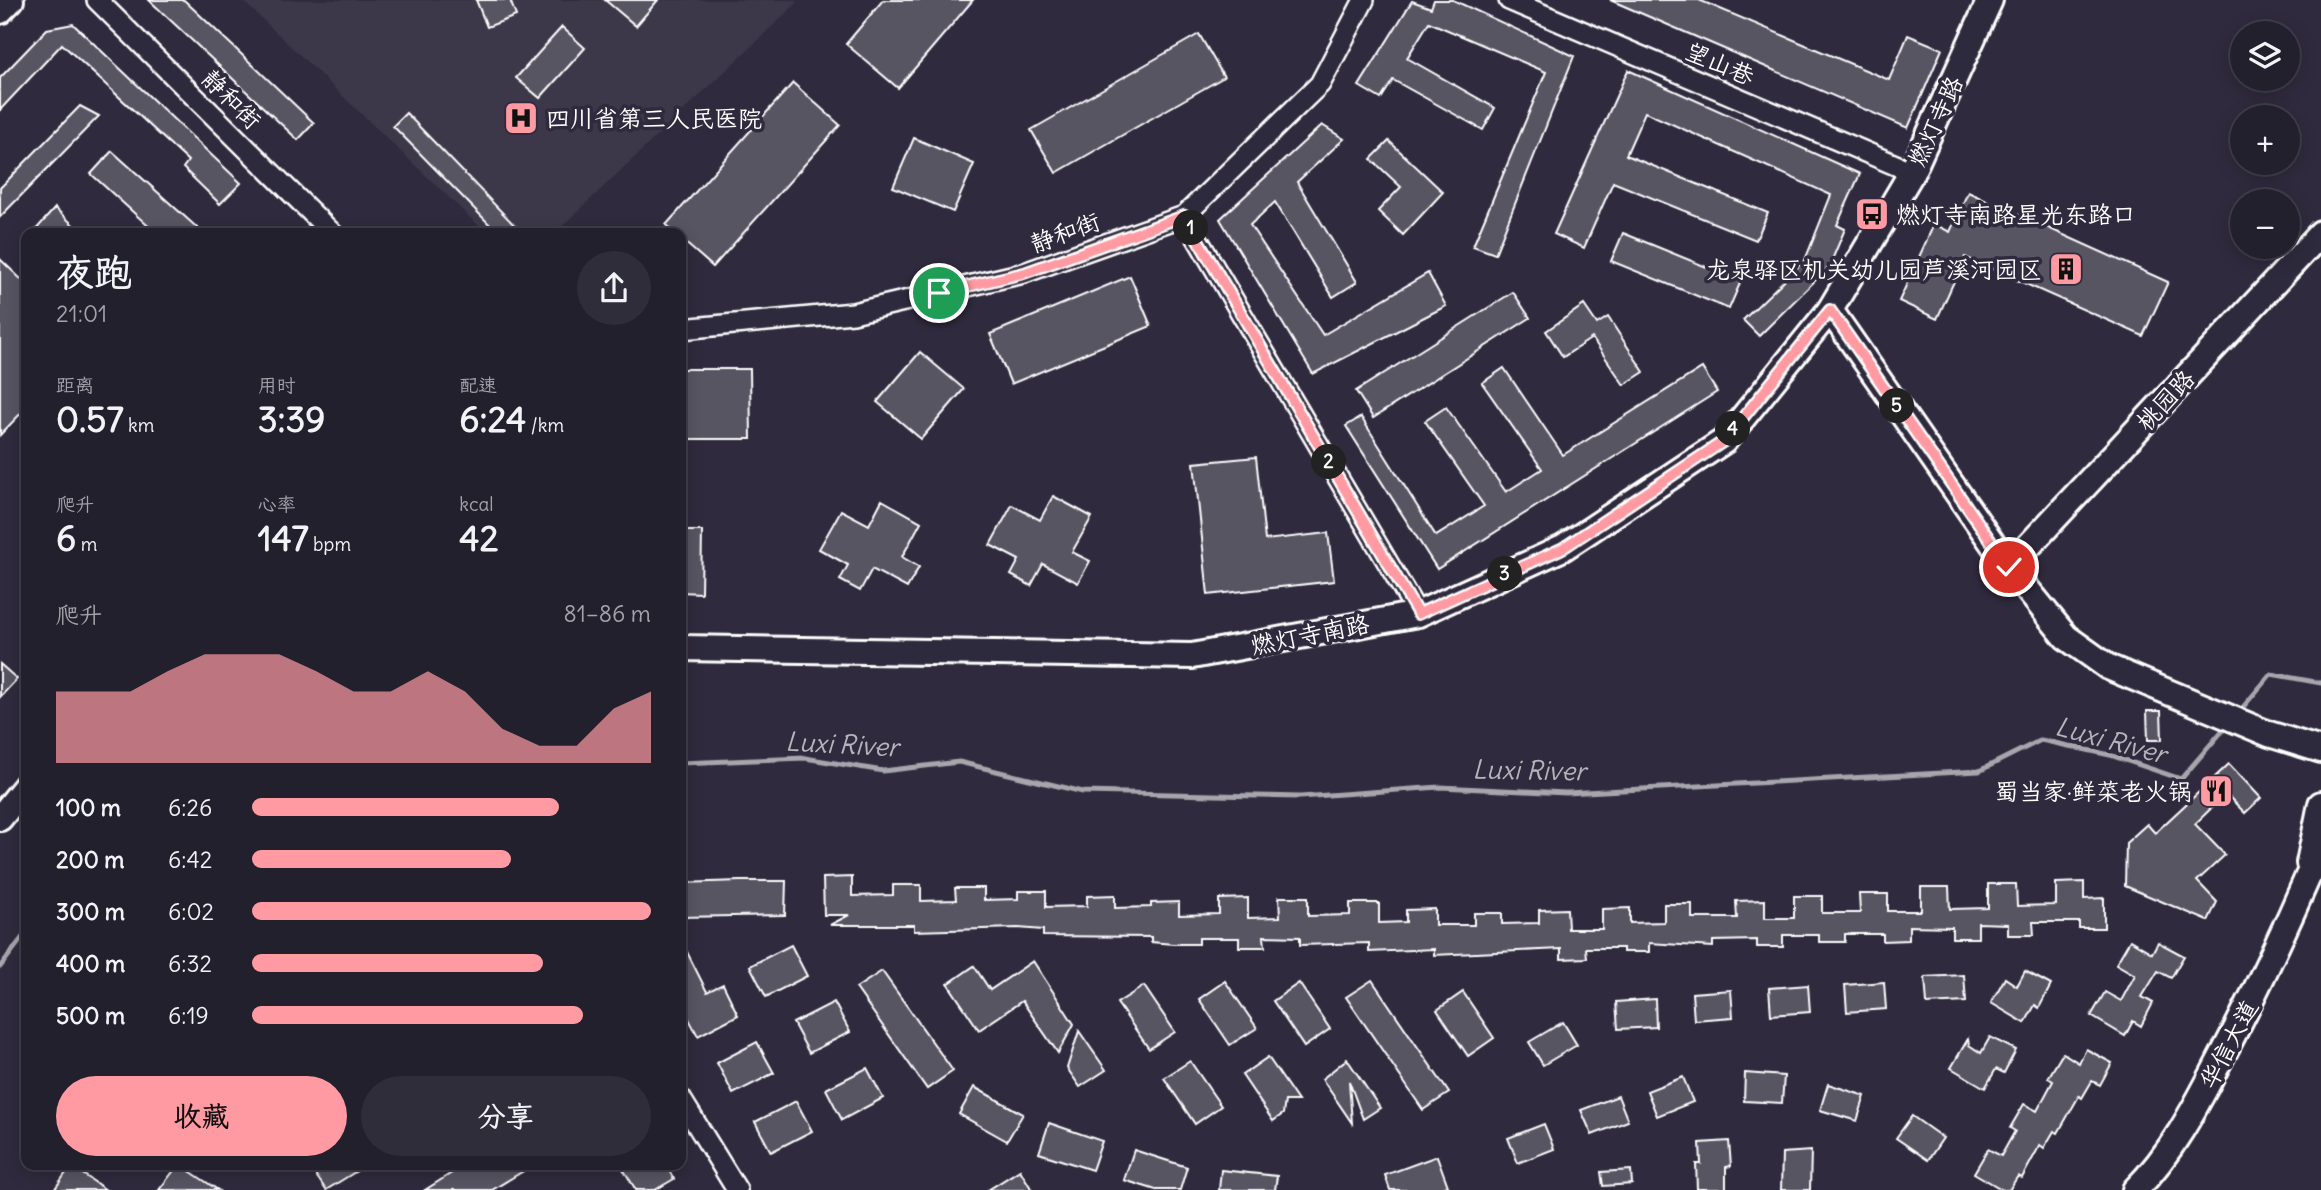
<!DOCTYPE html>
<html lang="zh">
<head>
<meta charset="utf-8">
<style>
	:root { --surface:#23202e; --page:#2f2d3a; --text:#f1f3f6; --muted:#a3a3aa; --line:#403e4a; --accent:#ff9aa2 }
	body { margin:0; font-family:Delius,"LXGW WenKai TC",sans-serif; background:var(--page); color:var(--text); height:100vh; display:flex; flex-direction:column; font-size:26px; white-space:nowrap }
	* { box-sizing:border-box; margin:0 }
	p { font-size:23px; color:var(--muted) }
	.icon { flex:none; width:38px; height:38px; fill:none; stroke:currentColor; stroke-width:2; stroke-linecap:round; stroke-linejoin:round }
	.map { position:relative; flex:1; overflow:hidden }
	.drawer { position:absolute; left:21px; top:228px; width:665px; height:942px; display:flex; flex-direction:column; background:var(--surface); border-radius:14px; box-shadow:0 4px 18px #0003,0 0 0 2px var(--line) }
	.drawer>* { flex:none }
	.tools { position:absolute; left:2230px; top:21px; display:grid; gap:14px }
	.tools a { display:grid; place-items:center; width:70px; height:70px; border-radius:50%; background:var(--surface); box-shadow:0 4px 18px #0003,0 0 0 2px var(--line); font-size:35px }
	.pin { position:absolute; display:grid; place-items:center; width:60px; height:60px; color:#fff; margin:-30px; border:4px solid #fff; border-radius:50%; box-shadow:0 2px 7px #0007 }
	.km { position:absolute; width:35px; height:35px; margin:-18px; border-radius:50%; background:#222; color:#fff; font-size:19px; line-height:35px; text-align:center }
	.round { display:grid; place-items:center; flex:none; width:74px; height:74px; border-radius:37px; background:var(--page) }
	.head { display:flex; align-items:center; justify-content:space-between; height:119px; padding:0 35px }
	h1 { font-size:38px; font-weight:700; line-height:52px }
	.stats { display:grid; grid-template-columns:repeat(3,1fr); gap:10px; height:119px; padding:7px 35px }
	.stats div { display:grid; align-content:center }
	.stats b { font-size:35px; font-weight:700 }
	.stats small { font-size:19px; font-weight:400 }
	.stats p { font-size:19px }
	.chart { height:196px; padding:14px 35px }
	.chart p { display:flex; justify-content:space-between }
	.chart svg { width:100%; height:126px; margin-top:7px; fill:var(--accent); opacity:.7 }
	.action { display:flex; gap:14px; margin-top:auto; padding:14px 35px }
	.action a { flex:1; height:80px; border-radius:42px; background:var(--accent); color:#111; font-size:28px; font-weight:700; line-height:80px; text-align:center }
	.action a+a { background:var(--page); color:var(--text) }
	ul { padding:0 35px; list-style:none; font-size:23px }
	li { display:grid; grid-template-columns:112px 84px 1fr; align-items:center; height:52px }
	li i { height:18px; border-radius:9px; background:var(--accent) }
	.map>svg:first-child { display:block }
	.built { fill:#3c3749 }
	.lines { fill:none; stroke-linecap:round; stroke-linejoin:round }
	.stream { stroke:#a7a6ad; stroke-width:5 }
	.building { fill:#595564; stroke:#fff; stroke-width:2 }
	.minor-casing { stroke:#fff; stroke-width:24 }
	.tertiary-casing { stroke:#fff; stroke-width:30 }
	.minor { stroke:#2f2a3d; stroke-width:19 }
	.tertiary { stroke:#2f2a3d; stroke-width:24 }
	.route-casing { stroke:#fff; stroke-width:14 }
	.route { stroke:#ff9aa2; stroke-width:9 }
	.labels { text-anchor:middle; dominant-baseline:central; stroke-width:7; stroke-linejoin:round; paint-order:stroke }
	.street-label { font-size:24px; fill:#fff; stroke:#2f2a3d }
	.poi-label { font-size:24px; fill:#fff; stroke:#2f2a3d; text-anchor:start }
	.water-label { font-size:26px; font-style:italic; fill:#b6b4bb; stroke:#2f2a3d }
</style>
</head>
<body>
<div class="map">
<svg width="2321" height="1190" viewBox="0 0 2321 1190">
	<rect width="100%" height="100%" fill="#2f2a3d"/>
	<filter id="ink" filterUnits="userSpaceOnUse"><feTurbulence type="fractalNoise" baseFrequency=".0143" numOctaves="2"/><feDisplacementMap in="SourceGraphic" scale="14" xChannelSelector="R" yChannelSelector="G"/><feConvolveMatrix kernelMatrix="1 2 1 2 8 2 1 2 1" color-interpolation-filters="sRGB"/></filter>
	<g filter="url(#ink)">
		<path class="built" d="M242 0H794L797 3 555 233H486Z"/>
		<g class="lines">
			<g class="stream">
				<path d="M2238 713 2271 674 2321 683"/>
				<path d="M681 763 805 758 883 771 959 762 1083 792 1300 797 1440 787 1566 793 1979 771 2041 740 2110 755 2181 779 2229 723"/>
				<path d="M0 967 26 933"/>
			</g>
		</g>
		<g class="building">
			<path d="M149 0H184L314 123 298 140Z"/>
			<path d="M476 0H510L516 16 487 27Z"/>
			<path d="M605 0H658L636 26Z"/>
			<path d="M883 0H973L898 88 846 44Z"/>
			<path d="M1434 0H1453L1574 56 1495 254 1473 246 1546 72 1429 22 1407 58 1495 108 1483 130 1393 80 1381 99 1359 86 1412 1 1431 8Z"/>
			<path d="M1610 0H1699L1889 80 1908 35 1942 49 1908 128Z"/>
			<path d="M73 24 241 183 220 204 183 168 188 161 62 44 0 110V78L47 29Z"/>
			<path d="M562 27 585 48 540 98 516 78Z"/>
			<path d="M1199 34 1224 77 1056 173 1031 130Z"/>
			<path d="M1628 70 1860 174 1837 225 1845 229 1829 267 1759 336 1743 320 1805 260 1831 195 1645 112 1626 155 1768 213 1756 240 1613 182 1584 248 1554 234Z"/>
			<path d="M793 83 840 125 713 267 681 239V233H674L666 225Z"/>
			<path d="M80 106 99 116 0 217V188Z"/>
			<path d="M406 113 522 233H498L393 126Z"/>
			<path d="M1322 125 1344 139 1297 182 1357 282 1333 297 1275 202 1250 225 1323 335 1428 273 1446 306 1313 374 1220 219Z"/>
			<path d="M914 138 974 164 953 212 893 187Z"/>
			<path d="M1389 141 1443 192 1403 235 1378 211 1401 187 1371 159Z"/>
			<path d="M112 151 203 233H156L91 174Z"/>
			<path d="M1968 192 2168 282 2143 336 1965 257 1937 319 1899 301 1934 224 1950 232Z"/>
			<path d="M55 208 82 233H33Z"/>
			<path d="M1623 233 1741 281 1729 309 1611 261Z"/>
			<path d="M0 259 26 284V408L0 435Z"/>
			<path d="M1130 276 1151 326 1011 384 990 334Z"/>
			<path d="M1513 292 1530 318 1373 418 1356 391Z"/>
			<path d="M1584 305 1597 324 1608 317 1644 372 1624 385 1592 338 1563 357 1546 331Z"/>
			<path d="M920 352 964 389 921 439 877 402Z"/>
			<path d="M1504 368 1563 455 1702 368 1717 392 1437 569 1346 426 1361 417 1436 536 1484 506 1425 421 1446 407 1506 492 1542 469 1482 383Z"/>
			<path d="M681 369H750L751 439H681Z"/>
			<path d="M1256 457 1265 540 1328 533 1334 581 1208 595 1194 463Z"/>
			<path d="M1053 496 1092 517 1072 552 1090 561 1078 583 1043 564 1031 586 1011 575 1019 560 990 545 1012 505 1040 520Z"/>
			<path d="M882 500 921 522 902 557 919 567 907 588 872 569 860 591 840 580 848 565 819 549 841 510 869 525Z"/>
			<path d="M681 531H702L701 593 681 592Z"/>
			<path d="M0 664 17 679 0 697Z"/>
			<path d="M2147 711H2161L2162 740H2148Z"/>
			<path d="M2229 764 2261 798 2245 813 2226 794 2195 824 2225 855 2197 881 2217 902 2208 921 2125 886 2126 843 2147 824 2155 833Z"/>
			<path d="M852 877V896L893 895V885H921V901L956 900 955 888H984V900L1018 899V891H1046V907L1087 906V896L1115 895V908L1151 907V903L1179 902V915L1219 914V899L1248 898V918L1280 917 1279 897H1308V916L1350 915V903H1379V923L1406 922V910L1435 909V925H1474V913H1502V924L1539 923V910L1567 909 1568 929H1602V909L1630 908V923L1664 922V904H1692V918H1737L1736 901 1765 900V918H1794V896H1822V913H1860L1859 894H1888V911H1921V887H1949L1950 909 1988 908V884H2016L2017 906 2056 905V883L2084 882V899L2104 898V928H2079V922H2033L2034 935H2008V924L1978 923V938H1952V927L1909 926V940L1883 941V934H1845V942H1819V935H1783V947H1757V940L1713 941V947L1649 943V952H1623V948H1586L1587 958 1561 959V949L1434 955V949L1369 952V943L1300 945V937L1264 936 1265 947H1239V938H1199V944H1173L1151 942V937L1043 936V930L1018 928 914 931V925H830L849 915H824L823 878Z"/>
			<path d="M740 881H786L785 915 681 917V883Z"/>
			<path d="M681 940 707 992 723 984 738 1015 698 1036 681 1004Z"/>
			<path d="M2130 940 2152 953 2158 942 2184 956 2171 978 2158 971 2142 997 2153 1003 2141 1026 2133 1021 2125 1036 2091 1016 2105 992 2121 1001 2135 975 2116 964Z"/>
			<path d="M791 945 807 976 766 997 750 966Z"/>
			<path d="M1033 961 1074 1024 1058 1053 1022 1001 979 1030 948 984 974 966 990 990Z"/>
			<path d="M882 971 953 1071 927 1089 856 988Z"/>
			<path d="M2025 971 2051 985 2039 1008 2035 1005 2025 1023 1991 1003 2005 978 2017 986Z"/>
			<path d="M1964 975 1966 1002 1927 1004 1925 977Z"/>
			<path d="M1372 980 1449 1093 1423 1110 1346 997Z"/>
			<path d="M1225 981 1257 1028 1230 1045 1199 999Z"/>
			<path d="M1884 982 1886 1009 1847 1012 1845 985Z"/>
			<path d="M1299 983 1330 1029 1304 1047 1273 1001Z"/>
			<path d="M1808 985 1810 1012 1771 1015 1769 988Z"/>
			<path d="M1144 986 1175 1032 1149 1049 1117 1003Z"/>
			<path d="M1731 990 1733 1017 1694 1020 1692 993Z"/>
			<path d="M1463 992 1494 1038 1468 1056 1437 1010Z"/>
			<path d="M1655 999 1656 1027 1618 1029 1616 1002Z"/>
			<path d="M834 1002 850 1032 809 1053 793 1023Z"/>
			<path d="M1563 1022 1577 1045 1543 1065 1529 1042Z"/>
			<path d="M1079 1031 1106 1070 1080 1087 1067 1068Z"/>
			<path d="M1990 1037 2016 1050 2004 1073 1996 1069 1985 1088 1951 1068 1968 1039 1969 1045 1981 1053Z"/>
			<path d="M757 1042 774 1073 733 1094 717 1063Z"/>
			<path d="M2086 1049 2112 1063 2100 1085 2092 1081 2082 1098 2079 1096 2058 1133 2054 1131 2044 1148 2040 1145 2022 1178 2018 1176 2009 1190H2003L1974 1173 1988 1149 2001 1156 2015 1131 2010 1128 2024 1104 2037 1111 2053 1081 2048 1078 2063 1053 2079 1063Z"/>
			<path d="M1268 1057 1298 1101H1285L1283 1114 1273 1121 1242 1075Z"/>
			<path d="M1347 1059 1380 1108 1363 1119 1349 1081 1352 1123 1322 1079Z"/>
			<path d="M1190 1061 1221 1106 1195 1124 1164 1078Z"/>
			<path d="M867 1068 883 1098 842 1120 826 1089Z"/>
			<path d="M1745 1073 1784 1076 1782 1103 1744 1101Z"/>
			<path d="M1683 1077 1693 1102 1657 1116 1647 1091Z"/>
			<path d="M1828 1084 1865 1096 1857 1121 1820 1110Z"/>
			<path d="M974 1087 1023 1114 1007 1141 959 1114Z"/>
			<path d="M1618 1096 1628 1121 1592 1135 1581 1110Z"/>
			<path d="M796 1101 812 1131 771 1152 755 1122Z"/>
			<path d="M1912 1116 1943 1138 1928 1160 1896 1138Z"/>
			<path d="M1049 1123 1102 1141 1092 1170 1039 1153Z"/>
			<path d="M1544 1124 1554 1149 1518 1163 1508 1138Z"/>
			<path d="M1729 1141 1731 1166 1726 1167V1189H1697L1696 1164H1701L1700 1143Z"/>
			<path d="M1134 1150 1187 1167 1180 1190H1156L1124 1180Z"/>
			<path d="M1811 1151 1810 1190H1781L1782 1153Z"/>
			<path d="M1437 1156 1448 1186 1435 1190H1390L1385 1175Z"/>
			<path d="M179 1164 218 1190H159Z"/>
			<path d="M308 1164H368L326 1190Z"/>
			<path d="M466 1164H535L492 1190H425Z"/>
			<path d="M620 1164H665L674 1179 655 1190H636Z"/>
			<path d="M71 1166 106 1190H54Z"/>
			<path d="M1020 1170 1032 1190H988Z"/>
			<path d="M1221 1170 1277 1176 1275 1190H1219Z"/>
			<path d="M1631 1170 1632 1184 1603 1186 1601 1172Z"/>
		</g>
		<g class="lines">
			<g class="minor-casing">
				<g id="minor">
					<path d="M97 0 332 233"/>
					<path d="M1509 0 1912 172"/>
					<path d="M1184 216 1418 614"/>
					<path d="M681 329 853 313 1024 273 1184 216 1320 84 1364 0"/>
					<path d="M681 1099 737 1190"/>
				</g>
			</g>
			<g class="tertiary-casing">
				<g id="tertiary">
					<path d="M0 11 11 0"/>
					<path d="M1830 310 2009 567 2066 637 2108 667 2269 734 2321 750"/>
					<path d="M2009 567 2321 233"/>
					<path d="M681 648 1192 656 1418 614 1563 548 1724 441 1830 310 1912 172 1990 0"/>
					<path d="M0 818 26 786"/>
					<path d="M2309 863 2321 804"/>
					<path d="M2135 1190C2172 1153 2196 1106 2220 1060 2257 990 2290 919 2321 846"/>
				</g>
			</g>
			<use href="#minor" class="minor"/>
			<use href="#tertiary" class="tertiary"/>
		</g>
	</g>
	<g class="lines" filter="url(#ink)">
		<g class="route-casing">
			<path id="route" d="M939 293 1024 273 1184 216 1418 614 1563 548 1724 441 1830 310 2009 567"/>
		</g>
		<use href="#route" class="route"/>
	</g>
	<defs>
		<g id="hospital-square" transform="scale(1.75)"><rect x="-9" y="-9" width="18" height="18" rx="4" fill="#ff9aa2" stroke="#2f2a3d"/><path d="M-5-5h3v3.5h4V-5h3V5h-3V1.5h-4V5h-3Z" fill="#111"/></g>
		<g id="bus-square" transform="scale(1.75)"><rect x="-9" y="-9" width="18" height="18" rx="4" fill="#ff9aa2" stroke="#2f2a3d"/><path d="M-5-6H5V4H4V6H2V4H-2V6H-4V4H-5ZM-3.5-4V0h7V-4ZM-3.5 1.2v1.5H-2V1.2ZM2 1.2v1.5H3.5V1.2Z" fill="#111"/></g>
		<g id="building-square" transform="scale(1.75)"><rect x="-9" y="-9" width="18" height="18" rx="4" fill="#ff9aa2" stroke="#2f2a3d"/><path d="M-4-6H4V6H1V3H-1V6H-4ZM-2.5-4.3h1.7v1.8h-1.7ZM.8-4.3h1.7v1.8H.8ZM-2.5-1h1.7V.8h-1.7ZM.8-1h1.7V.8H.8Z" fill="#111"/></g>
		<g id="restaurant-square" transform="scale(1.75)"><rect x="-9" y="-9" width="18" height="18" rx="4" fill="#ff9aa2" stroke="#2f2a3d"/><path d="M-5-6h1v4h1v-4h1v4h1v-4h1v5L-1.5 .5V6h-2V.5L-5-1ZM5-6V6H3V1.5H1.5Q1.5-4 5-6Z" fill="#111"/></g>
	</defs>
	<g fill-rule="evenodd">
		<use href="#hospital-square" x="521" y="118"/>
		<use href="#bus-square" x="1872" y="214"/>
		<use href="#building-square" x="2066" y="269"/>
		<use href="#restaurant-square" x="2216" y="791"/>
	</g>
	<g class="labels">
		<g class="street-label">
			<text transform="translate(1720 63) rotate(23)">望山巷</text>
			<text transform="translate(232 99) rotate(45)">静和街</text>
			<text transform="translate(1935 121) rotate(-65)">燃灯寺路</text>
			<text transform="translate(1065 232) rotate(-20)">静和街</text>
			<text transform="translate(2165 400) rotate(-47)">桃园路</text>
			<text transform="translate(1310 634) rotate(-11)">燃灯寺南路</text>
			<text transform="translate(2228 1044) rotate(-62)">华信大道</text>
		</g>
		<g class="poi-label">
			<text x="546" y="118">四川省第三人民医院</text>
			<text x="1896" y="214">燃灯寺南路星光东路口</text>
			<text x="2042" y="269" text-anchor="end">龙泉驿区机关幼儿园芦溪河园区</text>
			<text x="2192" y="791" text-anchor="end">蜀当家·鲜菜老火锅</text>
		</g>
		<g class="water-label">
			<text transform="translate(2111 740) rotate(15)">Luxi River</text>
			<text transform="translate(842 744) rotate(3)">Luxi River</text>
			<text transform="translate(1529 770) rotate(1)">Luxi River</text>
		</g>
	</g>
</svg>
<div class="tools">
<a><svg class="icon" aria-label="layers" viewBox="0 0 24 24"><path d="M12 4l9 5-9 5-9-5zM3 14l9 5 9-5"/></svg></a>
<a>+</a>
<a>−</a>
</div>
<div class="pin" style="left:939px;top:293px;background:#1e9e55"><svg class="icon" aria-label="arrive" viewBox="0 0 24 24"><path d="M6 21V4h12l-3 4 3 4H6"/></svg></div>
<div class="pin" style="left:2009px;top:567px;background:#d93025"><svg class="icon" aria-label="check" viewBox="0 0 24 24"><path d="M5 12l5 5 9-10"/></svg></div>
<b class="km" style="left:1191px;top:228px">1</b>
<b class="km" style="left:1329px;top:462px">2</b>
<b class="km" style="left:1505px;top:574px">3</b>
<b class="km" style="left:1733px;top:429px">4</b>
<b class="km" style="left:1897px;top:406px">5</b>
<section class="drawer">
<div class="head"><div><h1>夜跑</h1><p>21:01</p></div><a class="round"><svg class="icon" aria-label="share" viewBox="0 0 24 24"><path d="M12 15V3M7 8l5-5 5 5M5 13v7h14v-7"/></svg></a></div>
<div class="stats">
<div><p>距离</p><b>0.57<small> km</small></b></div>
<div><p>用时</p><b>3:39</b></div>
<div><p>配速</p><b>6:24<small> /km</small></b></div>
</div>
<div class="stats">
<div><p>爬升</p><b>6<small> m</small></b></div>
<div><p>心率</p><b>147<small> bpm</small></b></div>
<div><p>kcal</p><b>42</b></div>
</div>
<div class="chart"><p><span>爬升</span>81–86 m</p>
<svg viewBox="0 0 160 44" preserveAspectRatio="none"><path d="M0 44V19L10 19L20 19L30 12L40 6L50 6L60 6L70 12L80 19L90 19L100 12L110 19L120 32L130 38L140 38L150 25L160 19V44z"/></svg>
</div>
<ul>
<li><b>100 m</b>6:26<i style="width:77%"></i></li>
<li><b>200 m</b>6:42<i style="width:65%"></i></li>
<li><b>300 m</b>6:02<i style="width:100%"></i></li>
<li><b>400 m</b>6:32<i style="width:73%"></i></li>
<li><b>500 m</b>6:19<i style="width:83%"></i></li>
</ul>
<div class="action"><a>收藏</a><a>分享</a></div>
</section>
</div>
</body>
</html>
